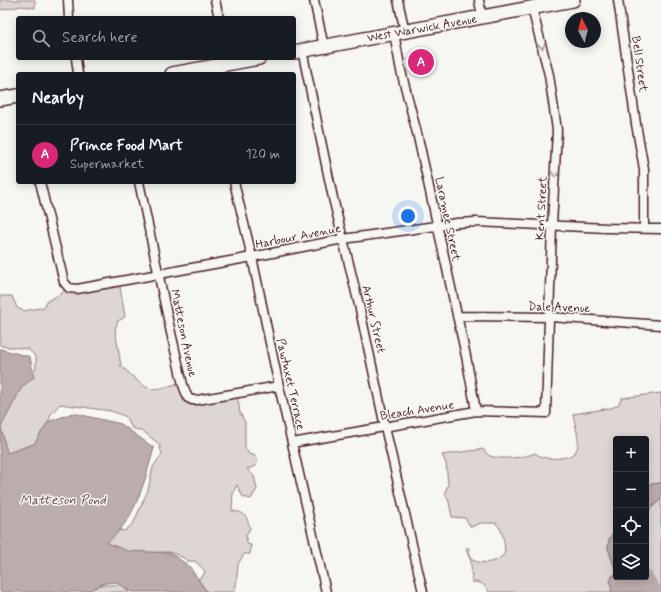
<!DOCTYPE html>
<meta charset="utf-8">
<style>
body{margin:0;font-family:Mynerve,sans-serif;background:#242831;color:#f1f3f6}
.controls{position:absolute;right:12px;bottom:12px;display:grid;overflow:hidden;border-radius:4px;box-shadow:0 2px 10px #0003}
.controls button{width:36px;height:36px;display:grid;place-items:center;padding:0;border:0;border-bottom:1px solid #363941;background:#171b24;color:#f1f3f6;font:20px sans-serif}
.compass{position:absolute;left:565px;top:12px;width:36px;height:36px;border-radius:50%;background:#171b24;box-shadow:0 2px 10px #0003;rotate:353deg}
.you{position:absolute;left:408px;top:216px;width:14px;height:14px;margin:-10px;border:3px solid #fff;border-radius:50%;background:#1a73e8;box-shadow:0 0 0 6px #1a73e833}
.badge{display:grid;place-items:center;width:26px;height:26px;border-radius:50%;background:#db2777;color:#fff;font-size:13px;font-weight:700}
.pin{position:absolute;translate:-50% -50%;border:2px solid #fff;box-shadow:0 1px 4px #0006}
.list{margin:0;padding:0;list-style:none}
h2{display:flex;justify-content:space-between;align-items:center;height:52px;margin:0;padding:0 16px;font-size:17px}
h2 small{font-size:13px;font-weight:400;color:#9ea1a6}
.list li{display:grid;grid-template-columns:26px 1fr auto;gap:12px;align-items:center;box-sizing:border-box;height:60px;padding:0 16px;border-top:1px solid #363941}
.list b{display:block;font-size:15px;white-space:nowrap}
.list p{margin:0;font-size:13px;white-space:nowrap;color:#9ea1a6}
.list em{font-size:13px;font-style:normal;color:#9ea1a6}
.icon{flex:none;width:22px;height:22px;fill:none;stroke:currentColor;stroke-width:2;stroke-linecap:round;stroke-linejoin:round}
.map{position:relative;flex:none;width:661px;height:592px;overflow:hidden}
.search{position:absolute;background:#171b24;box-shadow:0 2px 10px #0003;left:16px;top:16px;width:280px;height:44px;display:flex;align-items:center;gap:10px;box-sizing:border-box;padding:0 14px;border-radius:4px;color:#9ea1a6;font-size:15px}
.panel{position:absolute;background:#171b24;box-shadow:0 2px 10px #0003;left:16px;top:72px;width:280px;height:112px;border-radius:4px}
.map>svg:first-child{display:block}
.green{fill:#ddd6d5;stroke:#947a80}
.water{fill:#bbadae;stroke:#8e747a}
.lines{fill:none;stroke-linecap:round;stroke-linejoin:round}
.river{stroke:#bbadae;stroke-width:15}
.minor-casing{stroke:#4a1f2b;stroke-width:11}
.primary-casing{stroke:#4a1f2b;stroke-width:16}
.minor{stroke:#f6f6f2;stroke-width:8}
.primary{stroke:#f6f6f2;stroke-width:13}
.oneway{stroke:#a99598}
.labels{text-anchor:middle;stroke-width:3;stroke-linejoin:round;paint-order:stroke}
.street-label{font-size:12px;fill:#4a1f2b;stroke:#f6f6f2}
.water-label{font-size:13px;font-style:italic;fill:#6c4a52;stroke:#f6f6f2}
</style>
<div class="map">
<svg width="661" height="592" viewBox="0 0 661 592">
<rect width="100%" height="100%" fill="#f6f6f2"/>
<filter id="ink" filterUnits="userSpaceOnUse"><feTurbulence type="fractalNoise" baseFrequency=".025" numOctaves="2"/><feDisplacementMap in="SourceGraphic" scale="8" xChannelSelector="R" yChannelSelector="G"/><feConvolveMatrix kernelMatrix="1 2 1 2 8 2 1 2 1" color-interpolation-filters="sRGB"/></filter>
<g filter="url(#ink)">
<path class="green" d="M 0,0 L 35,0 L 35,8 L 22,6 L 0,10 Z
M 119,281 L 125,317 L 118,321 L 115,329 L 121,366 C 127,371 142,386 148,388 C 158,391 172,385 182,382 L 191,398 L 237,394 L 240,413 L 245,422 L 245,448 L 249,454 L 258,457 L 256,466 L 247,469 L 254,476 L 257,489 L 251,499 L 243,497 L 237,485 C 231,493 233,501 232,511 C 246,512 246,516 250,528 L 246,536 L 247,544 L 251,545 L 250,554 L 244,554 L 238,564 L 236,586 L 234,592 L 207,592 L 198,579 L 203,576 L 205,571 L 195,561 L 187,561 L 184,558 L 170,552 L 116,553 L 102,540 L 114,529 L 125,531 L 134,522 L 148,490 L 153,467 L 162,454 L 159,444 L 144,432 L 132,428 L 125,416 L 111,411 L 60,404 L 51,414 L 45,434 L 35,444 L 24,447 L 2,465 L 0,416 L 24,382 L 36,368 L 36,357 L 28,349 L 2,346 L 0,345 L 0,296 L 12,296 L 17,308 L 24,311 L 44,307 L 47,301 L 61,294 L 67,287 Z
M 661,393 L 661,483 L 651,484 L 646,487 L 646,439 L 616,439 L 616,529 L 609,539 L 608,548 L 616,571 L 616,574 L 612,576 L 611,582 L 612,592 L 489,592 C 484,584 482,582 472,582 L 471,562 L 466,549 L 468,547 L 472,560 C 483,565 498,563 505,553 C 504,542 504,532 496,523 L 481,523 L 471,527 L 465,518 L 452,517 L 449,502 L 445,493 L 448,484 L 446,463 L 442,455 L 483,449 C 486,452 487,455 490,456 C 501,460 525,458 535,453 C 543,459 551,459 560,458 C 588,456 576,433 573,414 L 611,408 L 618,405 L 622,398 Z
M 661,499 L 661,592 L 652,592 L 644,583 L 642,577 L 646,577 L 646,514 L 653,506 Z
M 96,585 L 122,585 L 129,592 L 87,592 Z"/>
<path class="water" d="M 0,349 L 30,357 L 34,377 L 22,387 L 1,427 L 7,453 L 34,444 L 48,422 L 73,413 L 121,424 L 154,448 C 147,473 138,508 122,527 C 118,533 112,538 107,543 L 128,551 L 170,553 L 189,566 L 207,592 L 131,592 L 117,582 L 105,583 L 86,592 L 0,592 Z
M 661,483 L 661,499 L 653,506 L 646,514 L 646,487 L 651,484 Z
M 616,529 L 616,571 L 608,548 L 609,539 Z
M 616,574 L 616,577 L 642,577 L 644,583 L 652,592 L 612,592 L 610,582 L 612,576 Z"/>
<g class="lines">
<path class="river" d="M 645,577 L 655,592"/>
<g class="minor-casing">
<path id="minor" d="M 68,0 L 69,18
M 215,0 L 219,18
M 314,0 L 324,47
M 398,0 L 405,32
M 479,0 L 482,17
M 618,0 L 636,124 L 644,169 L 644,228
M 394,33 L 401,71 L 418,137 L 466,356 L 476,411
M 302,50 L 333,198 L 359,305 L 385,427 L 423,592
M 76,58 L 78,74
M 40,182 L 64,282 L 69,288 L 77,289 L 252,257 L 343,239 L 457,223 L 476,222 L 607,228 L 661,229
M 139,182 L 169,324 L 183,385 L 188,398 L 192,400 L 197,400 L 279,386
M 234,182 L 252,257 L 279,386 L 326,592
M 457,316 L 550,317 L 661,325
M 292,443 L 476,411 L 546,413 L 552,226 L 557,130 L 549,75 L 532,8"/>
</g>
<g class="primary-casing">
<path id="primary" d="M 294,52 L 573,0
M 172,74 L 259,58
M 0,99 L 18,96"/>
</g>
<use href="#minor" class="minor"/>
<use href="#primary" class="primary"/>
</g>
<defs><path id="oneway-chevron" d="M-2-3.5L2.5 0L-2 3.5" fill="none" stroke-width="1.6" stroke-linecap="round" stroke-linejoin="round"/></defs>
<g class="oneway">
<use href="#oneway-chevron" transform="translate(542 46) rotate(76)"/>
<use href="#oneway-chevron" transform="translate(555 174) rotate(93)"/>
</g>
</g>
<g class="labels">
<g class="street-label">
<text transform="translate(422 28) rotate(-10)" y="4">West Warwick Avenue</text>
<text transform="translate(640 64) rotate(82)" y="4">Bell Street</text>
<text transform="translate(541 208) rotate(-87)" y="4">Kent Street</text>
<text transform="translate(448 219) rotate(78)" y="4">Laramee Street</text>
<text transform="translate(298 236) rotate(-11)" y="4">Harbour Avenue</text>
<text transform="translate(559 307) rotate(2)" y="4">Dale Avenue</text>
<text transform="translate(374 319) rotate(77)" y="4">Arthur Street</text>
<text transform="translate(184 333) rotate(78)" y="4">Matteson Avenue</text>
<text transform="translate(291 384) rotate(77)" y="4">Pawtuxet Terrace</text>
<text transform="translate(417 410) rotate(-9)" y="4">Bleach Avenue</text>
</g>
<g class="water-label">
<text x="63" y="504">Matteson Pond</text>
</g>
</g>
</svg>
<div class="controls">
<button>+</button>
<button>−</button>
<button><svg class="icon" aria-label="locate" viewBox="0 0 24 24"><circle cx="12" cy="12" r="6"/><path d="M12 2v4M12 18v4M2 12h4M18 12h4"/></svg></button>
<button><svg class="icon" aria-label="layers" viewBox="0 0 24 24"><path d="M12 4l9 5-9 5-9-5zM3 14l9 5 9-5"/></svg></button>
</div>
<svg class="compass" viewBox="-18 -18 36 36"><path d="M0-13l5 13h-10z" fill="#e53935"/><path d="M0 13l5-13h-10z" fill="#9ea1a6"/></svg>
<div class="you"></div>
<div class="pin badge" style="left:421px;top:62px">A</div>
<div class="search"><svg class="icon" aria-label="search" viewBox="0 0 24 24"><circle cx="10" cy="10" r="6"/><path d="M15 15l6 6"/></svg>Search here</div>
<section class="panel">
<h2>Nearby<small></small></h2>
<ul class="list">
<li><span class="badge">A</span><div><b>Prince Food Mart</b><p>Supermarket</p></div><em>120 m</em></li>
</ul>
</section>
</div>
